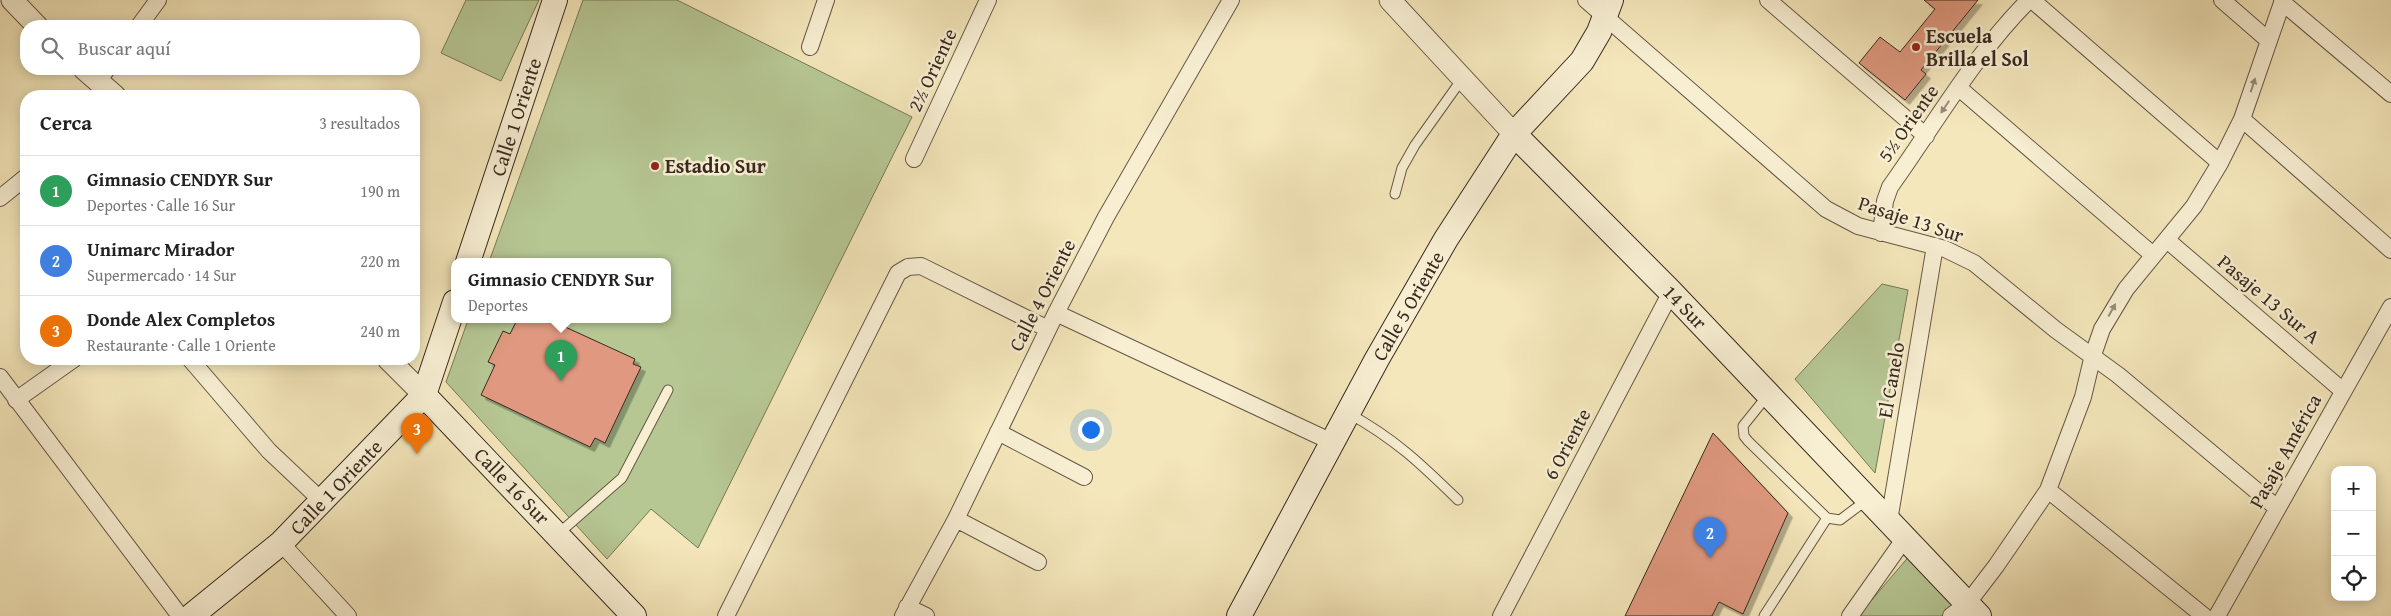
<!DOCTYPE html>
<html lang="es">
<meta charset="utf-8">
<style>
body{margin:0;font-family:"Gentium Book Plus",serif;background:#f6f6f6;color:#222}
.controls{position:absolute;right:15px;bottom:15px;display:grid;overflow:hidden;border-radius:10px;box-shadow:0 2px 12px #0003}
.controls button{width:45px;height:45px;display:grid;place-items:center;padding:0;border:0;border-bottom:1px solid #e0e0e0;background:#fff;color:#222;font:25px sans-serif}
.you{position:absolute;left:1090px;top:429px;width:18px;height:18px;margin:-12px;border:4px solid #fff;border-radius:50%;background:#1a73e8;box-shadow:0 0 0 8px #1a73e833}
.badge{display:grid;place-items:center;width:32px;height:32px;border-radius:50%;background:#8f2418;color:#fff;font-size:16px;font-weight:700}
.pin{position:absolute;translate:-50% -41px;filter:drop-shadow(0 1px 2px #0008)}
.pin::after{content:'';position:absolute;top:26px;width:18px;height:15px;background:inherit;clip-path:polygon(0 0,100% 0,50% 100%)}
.popup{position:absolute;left:451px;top:258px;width:220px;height:65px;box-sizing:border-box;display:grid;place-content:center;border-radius:10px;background:#fff;filter:drop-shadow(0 1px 4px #0005);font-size:16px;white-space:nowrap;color:#767676}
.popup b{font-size:19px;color:#222}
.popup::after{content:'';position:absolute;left:50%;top:100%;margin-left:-10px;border:10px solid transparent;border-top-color:#fff}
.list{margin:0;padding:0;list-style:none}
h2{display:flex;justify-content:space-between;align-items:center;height:65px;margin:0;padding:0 20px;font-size:21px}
h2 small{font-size:16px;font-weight:400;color:#767676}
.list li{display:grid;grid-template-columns:32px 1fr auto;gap:15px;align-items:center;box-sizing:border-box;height:70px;padding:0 20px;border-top:1px solid #e0e0e0}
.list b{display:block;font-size:19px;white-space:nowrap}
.list p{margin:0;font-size:16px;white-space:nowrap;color:#767676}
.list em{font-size:16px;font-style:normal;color:#767676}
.icon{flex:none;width:28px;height:28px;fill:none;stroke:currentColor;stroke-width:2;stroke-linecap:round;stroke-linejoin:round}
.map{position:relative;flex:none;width:2391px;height:616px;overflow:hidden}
.search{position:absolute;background:#fff;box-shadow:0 2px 12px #0003;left:20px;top:20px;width:400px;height:55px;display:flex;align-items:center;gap:12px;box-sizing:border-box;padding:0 18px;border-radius:20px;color:#767676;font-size:19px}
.panel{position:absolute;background:#fff;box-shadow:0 2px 12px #0003;left:20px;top:90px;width:400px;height:275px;border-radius:20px}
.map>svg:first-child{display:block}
.green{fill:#b6c794;stroke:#76785a}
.building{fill:#e09980;stroke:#37291f;filter:url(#shadow)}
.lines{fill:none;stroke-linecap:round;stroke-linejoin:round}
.service-casing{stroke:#665846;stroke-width:11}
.minor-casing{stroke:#665846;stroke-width:18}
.tertiary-casing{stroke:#665846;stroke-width:23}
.secondary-casing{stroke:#37291f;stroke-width:26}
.service{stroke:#f8efd3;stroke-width:9}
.minor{stroke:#f8efd3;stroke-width:16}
.tertiary{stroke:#f8efd3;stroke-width:21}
.secondary{stroke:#f8efd3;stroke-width:24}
.oneway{fill:#988c79}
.poi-dot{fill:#8f2418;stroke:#f8efd3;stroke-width:2}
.labels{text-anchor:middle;stroke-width:5;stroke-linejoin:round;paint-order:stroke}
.poi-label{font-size:20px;font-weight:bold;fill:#37291f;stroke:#f8efd3;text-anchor:start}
.street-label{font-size:20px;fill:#37291f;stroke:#f8efd3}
</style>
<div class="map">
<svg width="2391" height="616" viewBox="0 0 2391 616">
<defs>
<filter id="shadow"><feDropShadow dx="4.5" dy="4.5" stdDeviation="0" flood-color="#0004"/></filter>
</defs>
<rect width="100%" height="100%" fill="#f4e7bb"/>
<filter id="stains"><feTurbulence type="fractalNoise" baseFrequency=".004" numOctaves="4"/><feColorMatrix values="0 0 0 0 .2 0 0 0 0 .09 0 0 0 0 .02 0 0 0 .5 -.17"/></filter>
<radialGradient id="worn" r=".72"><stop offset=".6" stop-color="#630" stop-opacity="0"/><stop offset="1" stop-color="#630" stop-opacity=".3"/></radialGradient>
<path class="green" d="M 466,0 L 539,0 L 501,81 L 441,53 Z
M 583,0 L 677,0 L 912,117 L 698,548 L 651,509 L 607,559 L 446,382 L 468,320 L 667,320 L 667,262 L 489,262 Z
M 1882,284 L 1908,290 L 1875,473 L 1795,379 Z
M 1911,554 L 1957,601 L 1943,616 L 1858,616 Z"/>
<path class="building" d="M 1924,0 L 1978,0 L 1921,70 L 1926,74 L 1905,100 L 1859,63 L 1880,37 L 1900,52 L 1935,9 Z
M 517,320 L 550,320 L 635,359 L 633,364 L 641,367 L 605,443 L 595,438 L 590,447 L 481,395 L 495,365 L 488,362 L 503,331 L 510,334 Z
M 1713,433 L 1788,513 L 1743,614 L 1719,602 L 1712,616 L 1625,616 Z"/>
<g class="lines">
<g class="service-casing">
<path id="service" d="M 1395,194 L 1402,168 L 1415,145 L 1462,79
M 1767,396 L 1743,426 L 1744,436 L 1748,441 L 1827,518 L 1840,520 L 1868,499
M 1348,413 C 1395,439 1420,463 1458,500
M 558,534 L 622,478 L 668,390
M 1764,616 L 1827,518"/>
</g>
<g class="minor-casing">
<path id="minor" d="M 1586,0 L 1826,209 L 1858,226 L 1945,249 L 1974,263 L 2056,330 L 2118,375 L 2277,508
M 1768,0 L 1926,136
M 2032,0 L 2220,163
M 2222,0 L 2268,40
M 2282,2 L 2391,94
M 139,26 L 158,0
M 810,47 L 826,0
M 98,81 L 107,69
M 1959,88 L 2153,255
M 2242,119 L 2391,250
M 914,159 L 988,0
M 0,198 L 26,177
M 1881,233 L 1885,201 L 1890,187 C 1935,124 1974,55 2029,0
M 2167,240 L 2343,391
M 1056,313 L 1332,442
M 190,359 L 269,451 L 322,501
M 0,377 L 180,616
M 16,400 L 74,359
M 998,432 L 1084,477
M 2048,490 L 2204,616
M 956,519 L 1038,562
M 1889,521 L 1935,246
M 281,543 L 348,616
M 907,607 L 926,616
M 726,616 L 898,273 L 908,267 L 921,266 L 1048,329
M 903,616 L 956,519 L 1056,313 L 1106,217 L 1231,0
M 1501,616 L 1671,292
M 1850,616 L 1905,538
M 1951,616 L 1967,604 L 1996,566 L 2048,490 L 2083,397 L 2093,355 L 2102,329 L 2126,289 L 2194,206 L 2220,163 L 2242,119 L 2283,0
M 2217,616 L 2391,307"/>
</g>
<g class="tertiary-casing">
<path id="tertiary" d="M 12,0 L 37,26
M 1390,0 L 1514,134
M 84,69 L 115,96
M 388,359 L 424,395"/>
</g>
<g class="secondary-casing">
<path id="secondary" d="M 1514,134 L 1671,292 L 1979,616
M 468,262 L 555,0
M 424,395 L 634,616
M 191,616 L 281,543 L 424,395 L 455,302
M 1239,616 L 1377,359 L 1446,239 L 1514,134 L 1582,61 L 1599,32 L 1611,0"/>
</g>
<use href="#service" class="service"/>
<use href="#minor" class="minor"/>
<use href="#tertiary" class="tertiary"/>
<use href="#secondary" class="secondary"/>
</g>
<defs><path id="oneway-solid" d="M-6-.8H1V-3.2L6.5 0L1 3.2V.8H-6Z" transform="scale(1.25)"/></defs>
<g class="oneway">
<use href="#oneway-solid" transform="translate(2253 85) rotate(-72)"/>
<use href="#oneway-solid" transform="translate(1945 107) rotate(124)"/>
<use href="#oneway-solid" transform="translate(2112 310) rotate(-61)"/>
</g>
<g class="poi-dot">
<circle cx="1916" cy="47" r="5"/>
<circle cx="655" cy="166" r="5"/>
</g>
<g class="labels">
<g class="poi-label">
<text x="1926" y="43">Escuela<tspan x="1926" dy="23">Brilla el Sol</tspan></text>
<text x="665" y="173">Estadio Sur</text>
</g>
<g class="street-label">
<text transform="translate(932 70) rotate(-65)" y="7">2½ Oriente</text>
<text transform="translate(516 117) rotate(-72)" y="7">Calle 1 Oriente</text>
<text transform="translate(1908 123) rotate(-55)" y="7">5½ Oriente</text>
<text transform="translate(1911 219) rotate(18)" y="7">Pasaje 13 Sur</text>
<text transform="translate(1042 295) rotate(-63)" y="7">Calle 4 Oriente</text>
<text transform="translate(2269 299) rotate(40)" y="7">Pasaje 13 Sur A</text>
<text transform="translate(1408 306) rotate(-60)" y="7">Calle 5 Oriente</text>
<text transform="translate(1685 307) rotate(46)" y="7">14 Sur</text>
<text transform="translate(1891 380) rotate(-80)" y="7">El Canelo</text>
<text transform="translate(1567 444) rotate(-62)" y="7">6 Oriente</text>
<text transform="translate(2285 451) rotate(-61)" y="7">Pasaje América</text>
<text transform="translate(512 486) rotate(46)" y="7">Calle 16 Sur</text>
<text transform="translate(336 487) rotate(-46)" y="7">Calle 1 Oriente</text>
</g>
</g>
<rect width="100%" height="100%" filter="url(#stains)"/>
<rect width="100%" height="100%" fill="url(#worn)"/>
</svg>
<div class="controls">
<button>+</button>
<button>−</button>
<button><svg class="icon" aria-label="locate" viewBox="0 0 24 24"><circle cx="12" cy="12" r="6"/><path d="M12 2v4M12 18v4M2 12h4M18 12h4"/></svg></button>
</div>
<div class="you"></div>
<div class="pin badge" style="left:561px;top:381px;background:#2e9e5b">1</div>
<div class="popup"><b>Gimnasio CENDYR Sur</b>Deportes</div>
<div class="pin badge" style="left:1710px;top:558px;background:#3f7fe0">2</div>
<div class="pin badge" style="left:417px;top:454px;background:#e8710a">3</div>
<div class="search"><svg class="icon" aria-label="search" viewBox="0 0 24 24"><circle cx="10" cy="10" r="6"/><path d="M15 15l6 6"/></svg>Buscar aquí</div>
<section class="panel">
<h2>Cerca<small>3 resultados</small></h2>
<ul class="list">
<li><span class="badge" style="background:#2e9e5b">1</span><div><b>Gimnasio CENDYR Sur</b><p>Deportes · Calle 16 Sur</p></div><em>190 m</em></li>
<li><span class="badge" style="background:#3f7fe0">2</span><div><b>Unimarc Mirador</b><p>Supermercado · 14 Sur</p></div><em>220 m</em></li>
<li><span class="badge" style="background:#e8710a">3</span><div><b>Donde Alex Completos</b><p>Restaurante · Calle 1 Oriente</p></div><em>240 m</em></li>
</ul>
</section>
</div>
